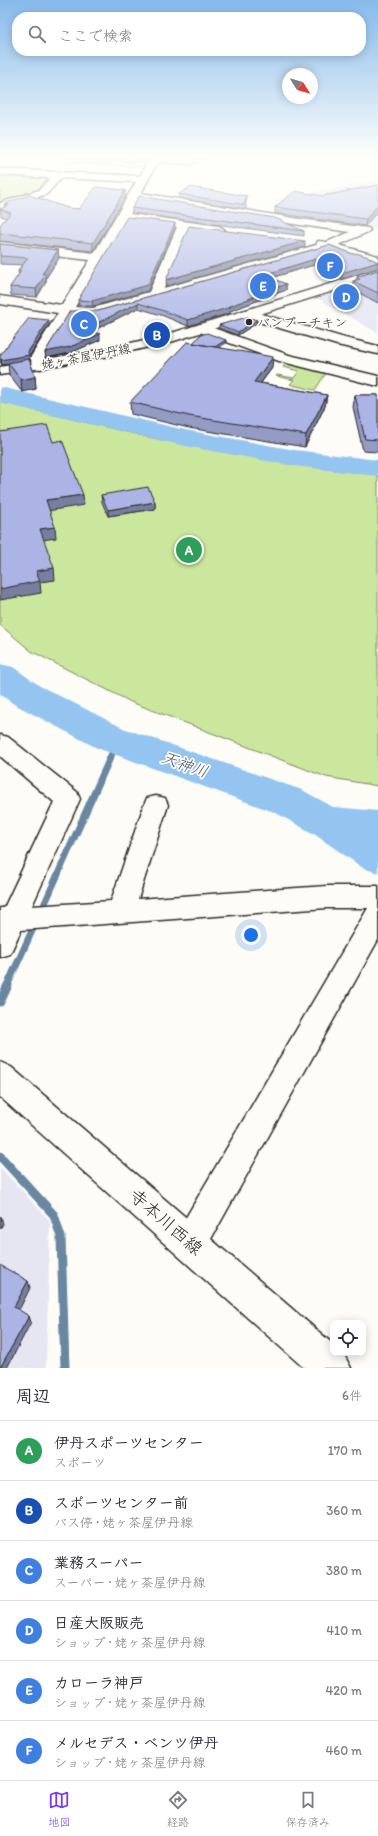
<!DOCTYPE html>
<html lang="ja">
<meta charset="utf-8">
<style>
body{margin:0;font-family:Itim,"Klee One",sans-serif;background:#f7f7f7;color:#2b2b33}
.controls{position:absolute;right:12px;bottom:12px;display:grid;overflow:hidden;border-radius:8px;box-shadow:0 2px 10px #0003}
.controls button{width:36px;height:36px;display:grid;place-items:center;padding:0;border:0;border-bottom:1px solid #e1e1e2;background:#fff;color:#2b2b33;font:20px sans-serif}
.compass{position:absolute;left:282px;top:68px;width:36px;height:36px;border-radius:50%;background:#fff;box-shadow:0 2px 10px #0003;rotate:127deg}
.you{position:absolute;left:251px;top:935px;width:14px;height:14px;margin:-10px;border:3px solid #fff;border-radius:50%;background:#1a73e8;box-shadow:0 0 0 6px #1a73e833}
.badge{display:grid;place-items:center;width:26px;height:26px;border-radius:50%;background:#7c3aed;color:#fff;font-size:13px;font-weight:700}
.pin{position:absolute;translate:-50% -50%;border:2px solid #fff;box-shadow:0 1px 4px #0006}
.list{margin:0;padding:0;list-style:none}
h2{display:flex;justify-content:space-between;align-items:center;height:52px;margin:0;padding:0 16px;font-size:17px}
h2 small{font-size:13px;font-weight:400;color:#7c7c81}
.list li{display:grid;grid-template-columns:26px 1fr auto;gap:12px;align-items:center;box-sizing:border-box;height:60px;padding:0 16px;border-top:1px solid #e1e1e2}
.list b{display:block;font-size:15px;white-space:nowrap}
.list p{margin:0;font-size:13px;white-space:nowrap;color:#7c7c81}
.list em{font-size:13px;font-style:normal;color:#7c7c81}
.icon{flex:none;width:22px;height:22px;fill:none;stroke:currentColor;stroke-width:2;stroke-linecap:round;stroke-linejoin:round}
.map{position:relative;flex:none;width:378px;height:1368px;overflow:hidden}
.search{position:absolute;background:#fff;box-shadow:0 2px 10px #0003;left:12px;right:12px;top:12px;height:44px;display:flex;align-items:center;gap:10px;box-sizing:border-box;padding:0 14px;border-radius:16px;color:#7c7c81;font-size:15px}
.sheet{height:412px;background:#fff}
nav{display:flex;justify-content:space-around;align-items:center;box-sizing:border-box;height:56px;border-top:1px solid #e1e1e2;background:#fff;font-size:11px;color:#7c7c81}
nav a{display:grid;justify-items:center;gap:2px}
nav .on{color:#7c3aed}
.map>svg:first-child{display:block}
.built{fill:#e5e6f2}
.green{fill:#cbe69d;stroke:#7b8864}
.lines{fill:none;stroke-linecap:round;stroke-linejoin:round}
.stream-far1{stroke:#6a87a1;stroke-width:7}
.stream{stroke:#6a87a1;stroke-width:9}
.river{fill:#94c4f0;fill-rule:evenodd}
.minor-casing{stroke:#2b2b2b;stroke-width:3}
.secondary-casing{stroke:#2b2b2b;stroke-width:3}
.minor{fill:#fdfcf7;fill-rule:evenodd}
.secondary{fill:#fdfcf7;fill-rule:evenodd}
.wall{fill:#949bc5;stroke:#2b2b2b}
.shaded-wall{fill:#787ea0;stroke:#2b2b2b}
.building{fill:#acb4e5;stroke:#2b2b2b}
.poi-dot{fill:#2b2b2b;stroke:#fdfcf7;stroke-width:1.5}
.labels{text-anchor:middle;stroke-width:3.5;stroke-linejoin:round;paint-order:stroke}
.far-poi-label{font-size:13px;fill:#2b2b2b;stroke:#fdfcf7;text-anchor:start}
.far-street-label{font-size:13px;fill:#2b2b2b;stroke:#fdfcf7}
.water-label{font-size:16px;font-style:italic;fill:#4a5966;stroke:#fdfcf7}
.near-street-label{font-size:18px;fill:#2b2b2b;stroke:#fdfcf7}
</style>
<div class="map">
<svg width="378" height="1368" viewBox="0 0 378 1368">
<rect width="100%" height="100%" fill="#fdfcf7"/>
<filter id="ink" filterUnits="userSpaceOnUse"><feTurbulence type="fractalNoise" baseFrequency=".025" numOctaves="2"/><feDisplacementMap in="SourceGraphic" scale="8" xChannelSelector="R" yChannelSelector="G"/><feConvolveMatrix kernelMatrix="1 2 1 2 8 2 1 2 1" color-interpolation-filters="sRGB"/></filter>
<g filter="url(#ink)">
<path class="built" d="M 378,180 L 378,230 L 303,220 L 314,208 L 271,200 Z
M 378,280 L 378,333 L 317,298 Z
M 0,1167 L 50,1221 L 46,1368 L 0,1368 Z"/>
<path class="green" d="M 75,156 L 146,160 L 150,161 L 146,167 L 68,163 Z
M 0,173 L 52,176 L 39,192 L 0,205 Z
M 288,361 L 328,370 L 315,390 L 292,385 L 290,384 L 294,380 L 276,376 L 277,375 L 294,378 L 299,371 L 283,367 Z
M 0,402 L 152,438 L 295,465 L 378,475 L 378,786 L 326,777 L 131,702 L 31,651 L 0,625 Z"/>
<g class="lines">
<path class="stream-far1" d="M 41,912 L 118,740
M 7,986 L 36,922"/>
<path class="stream" d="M 0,1002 L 8,985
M 0,1156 L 54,1215 L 61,1237 L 65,1368"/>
<path class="river" d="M 0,387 L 185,430 L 295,450 L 378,460 L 378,476 L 295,466 L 185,446 L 0,403 Z
M 0,664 L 13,667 L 40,686 L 123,728 L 302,790 L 333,807 L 378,811 L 378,873 L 363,868 L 314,834 L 274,812 L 97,748 L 14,704 L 0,694 Z"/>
<g class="minor-casing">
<path id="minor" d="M 104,156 L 190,158 L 193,156 L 205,156 L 192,164 L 158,162 L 141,193 L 300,219 L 368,228 L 370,230 L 368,232 L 339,245 L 378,256 L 378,264 L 327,249 L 98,315 L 70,314 L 44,358 L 47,365 L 45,368 L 40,369 L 35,368 L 30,358 L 58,313 L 0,304 L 0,296 L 62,305 L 90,260 L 0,250 L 0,242 L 94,253 L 136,182 L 61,178 L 47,194 L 0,210 L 0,203 L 39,190 L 50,178 L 0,175 L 0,169 L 140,176 L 148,161 L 109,159 ZM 138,199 L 300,225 L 350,232 L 327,242 L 318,241 L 316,245 L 164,288 L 188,229 L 219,234 L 225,230 L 219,226 L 130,214 ZM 126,220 L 177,227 L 149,292 L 93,308 L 75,307 Z
M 247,310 L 345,338 L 378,346 L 378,354 L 337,345 L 242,317 L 240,314 L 242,311 Z
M 202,324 L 289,355 L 378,376 L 378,386 L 279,361 L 197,331 L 195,328 L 197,325 Z
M 0,735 L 8,737 L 77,792 L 80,799 L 32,906 L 111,901 L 144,805 L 147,798 L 156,796 L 165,798 L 168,805 L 138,899 L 327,886 L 378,886 L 378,940 L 202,1255 L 190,1260 L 178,1255 L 173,1243 L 178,1231 L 368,908 L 327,908 L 21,930 L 10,954 L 0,957 L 0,908 L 4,908 L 54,802 L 0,756 Z"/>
</g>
<g class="secondary-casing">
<path id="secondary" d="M 378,269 L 378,277 L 174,341 L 110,356 L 0,375 L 0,367 L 110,348 L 165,335 Z
M 0,1062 L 11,1067 L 333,1344 L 333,1353 L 343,1353 L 351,1368 L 304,1368 L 0,1097 Z"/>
</g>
<use href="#minor" class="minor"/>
<use href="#secondary" class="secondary"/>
</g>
<path class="wall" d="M 378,185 L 365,226 L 275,213 L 275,207 L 323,196 Z
M 125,190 L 125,198 L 93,251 L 0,241 L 0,225 L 6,218 L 1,216 L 0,209 L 5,207 L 4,204 L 79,209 Z
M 179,194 L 247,196 L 247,199 L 245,205 L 246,205 L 246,209 L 179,198 Z
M 132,208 L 304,231 L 304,236 L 132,213 Z
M 175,228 L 148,291 L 93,306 L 79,306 L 78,300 Z
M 0,244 L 58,250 L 59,258 L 46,278 L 46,282 L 37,297 L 11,295 L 10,287 L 19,275 L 18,271 L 22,265 L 0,264 Z
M 329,245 L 353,254 L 342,279 L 314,265 L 271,278 L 286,284 L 286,290 L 230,311 L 230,313 L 188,326 L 161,315 L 138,308 L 92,331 L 100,340 L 70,353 L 46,358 L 45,352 L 98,311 Z
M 378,270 L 378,303 L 352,289 L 353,281 L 356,280 L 357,277 Z
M 257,320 L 257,323 L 238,335 L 219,328 L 219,325 Z
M 49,324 L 29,357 L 35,377 L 36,389 L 22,392 L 9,375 L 8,364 L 2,365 L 0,362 L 0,355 Z
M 193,343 L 226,343 L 219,347 L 272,368 L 261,383 L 327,395 L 325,406 L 305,447 L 189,428 L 131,414 L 130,402 Z
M 355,395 L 378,395 L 378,452 L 363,451 L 353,407 Z
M 101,495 L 155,502 L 155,509 L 108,516 L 102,502 Z"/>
<path class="shaded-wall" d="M 125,190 L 125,198 L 93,251 L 93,243 Z
M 378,205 L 378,211 L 365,226 L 366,219 Z
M 175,223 L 175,228 L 148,291 L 93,306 L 92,301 Z
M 305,241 L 305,247 L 167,286 L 166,280 Z
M 58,250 L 59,258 L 46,278 L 46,282 L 37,297 L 36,289 L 42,274 Z
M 315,259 L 314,265 L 263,280 L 263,275 Z
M 378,262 L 378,268 L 342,279 L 342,273 Z
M 286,284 L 286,290 L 230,311 L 230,313 L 188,326 L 188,320 L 228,307 Z
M 138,303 L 138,308 L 86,334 L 85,329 Z
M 49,320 L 49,324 L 29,357 L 30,360 L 8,363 L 8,364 L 2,365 L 1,360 L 28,352 Z
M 257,320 L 257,323 L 238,335 L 238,332 Z
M 100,334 L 100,340 L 70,353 L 46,358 L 45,352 Z
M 226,340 L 226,343 L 205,356 L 205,353 Z
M 273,357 L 272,368 L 253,393 L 254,382 Z
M 35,377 L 36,389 L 22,392 L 21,380 Z
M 327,395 L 325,406 L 305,447 L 306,435 Z
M 83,495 L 84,505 L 47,511 L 46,500 Z
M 155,502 L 155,509 L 108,516 L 108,510 Z
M 55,527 L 56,538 L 42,540 L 40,529 Z
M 54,568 L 55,580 L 40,582 L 41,593 L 0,600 L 0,589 L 36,571 Z
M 1,1216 L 3,1224 L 0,1229 L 0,1217 Z
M 28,1281 L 30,1288 L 17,1314 L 14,1307 Z
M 29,1316 L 31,1322 L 7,1368 L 0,1368 Z"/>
<path class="building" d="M 378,185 L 378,205 L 366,219 L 275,207 L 295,191 L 323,196 Z
M 96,187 L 125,190 L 93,243 L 0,233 L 0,225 L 11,213 L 0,209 L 9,205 L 4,204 L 29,195 L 68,208 L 79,209 Z
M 190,187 L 247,196 L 244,204 L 246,205 L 179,194 Z
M 139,196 L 275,218 L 304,231 L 132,208 Z
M 127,217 L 175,223 L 148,285 L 92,301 L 78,300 Z
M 189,226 L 305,241 L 166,280 Z
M 0,244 L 58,250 L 42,274 L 46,274 L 36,289 L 10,287 L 21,271 L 18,271 L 28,258 L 0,256 Z
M 329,245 L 353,254 L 356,253 L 366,256 L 378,262 L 342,273 L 315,259 L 263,275 L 286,284 L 228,307 L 231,307 L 188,320 L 161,310 L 138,303 L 85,329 L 100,334 L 70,347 L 45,352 L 70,311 L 98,311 Z
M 378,270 L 378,293 L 353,281 L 360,279 L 357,277 Z
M 247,317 L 257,320 L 238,332 L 219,325 Z
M 29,318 L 49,320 L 28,352 L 29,355 L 1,360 L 0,358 L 0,355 Z
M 207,333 L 226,340 L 215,347 L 193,343 L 200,335 Z
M 187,342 L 273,357 L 254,382 L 327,395 L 306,435 L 189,416 L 130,402 Z
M 29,359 L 35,377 L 21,380 L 8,363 Z
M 355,395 L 378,395 L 378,440 L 365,439 Z
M 47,425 L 53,442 L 62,440 L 83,495 L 46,500 L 55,527 L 40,529 L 54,568 L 36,571 L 40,581 L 0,589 L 0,432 Z
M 148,487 L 155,502 L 108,510 L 101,495 Z
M 0,1265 L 28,1281 L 14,1307 L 29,1316 L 0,1368 Z"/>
</g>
<linearGradient id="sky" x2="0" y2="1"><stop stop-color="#86baeb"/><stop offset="0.45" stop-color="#fefefb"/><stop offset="1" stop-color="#fefefb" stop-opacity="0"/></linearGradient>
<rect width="378" height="347" fill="url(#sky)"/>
<circle class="poi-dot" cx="249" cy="322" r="4"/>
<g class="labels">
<g class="far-poi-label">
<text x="257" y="327">バンブーチキン</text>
</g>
<g class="far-street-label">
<text transform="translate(86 356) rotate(-11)" y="5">姥ヶ茶屋伊丹線</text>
</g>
<g class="water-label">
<text transform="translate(185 764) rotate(20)" y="6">天神川</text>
</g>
<g class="near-street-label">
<text transform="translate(166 1222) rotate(41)" y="6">寺本川西線</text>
</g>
</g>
</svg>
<div class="controls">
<button><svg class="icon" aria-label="locate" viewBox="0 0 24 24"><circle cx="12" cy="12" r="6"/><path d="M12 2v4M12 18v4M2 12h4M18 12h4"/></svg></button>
</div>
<svg class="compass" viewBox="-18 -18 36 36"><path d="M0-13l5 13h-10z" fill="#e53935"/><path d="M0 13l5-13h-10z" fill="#7c7c81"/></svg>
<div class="you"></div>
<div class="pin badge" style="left:189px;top:550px;background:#2e9e5b">A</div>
<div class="pin badge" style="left:157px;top:335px;background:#1a4fb4">B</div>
<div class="pin badge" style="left:84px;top:324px;background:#3f7fe0">C</div>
<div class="pin badge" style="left:346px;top:297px;background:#3f7fe0">D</div>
<div class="pin badge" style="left:263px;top:286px;background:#3f7fe0">E</div>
<div class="pin badge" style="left:330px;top:266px;background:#3f7fe0">F</div>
<div class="search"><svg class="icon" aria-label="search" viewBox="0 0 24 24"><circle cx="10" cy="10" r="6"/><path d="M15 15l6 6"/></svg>ここで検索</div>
</div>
<section class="sheet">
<h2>周辺<small>6件</small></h2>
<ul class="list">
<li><span class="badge" style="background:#2e9e5b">A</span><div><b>伊丹スポーツセンター</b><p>スポーツ</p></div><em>170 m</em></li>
<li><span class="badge" style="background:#1a4fb4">B</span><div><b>スポーツセンター前</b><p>バス停 · 姥ヶ茶屋伊丹線</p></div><em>360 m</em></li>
<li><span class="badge" style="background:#3f7fe0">C</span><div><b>業務スーパー</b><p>スーパー · 姥ヶ茶屋伊丹線</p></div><em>380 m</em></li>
<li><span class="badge" style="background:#3f7fe0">D</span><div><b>日産大阪販売</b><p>ショップ · 姥ヶ茶屋伊丹線</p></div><em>410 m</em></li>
<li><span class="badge" style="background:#3f7fe0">E</span><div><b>カローラ神戸</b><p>ショップ · 姥ヶ茶屋伊丹線</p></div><em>420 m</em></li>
<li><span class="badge" style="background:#3f7fe0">F</span><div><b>メルセデス・ベンツ伊丹</b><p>ショップ · 姥ヶ茶屋伊丹線</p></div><em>460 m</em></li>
</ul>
</section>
<nav>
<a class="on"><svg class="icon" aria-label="map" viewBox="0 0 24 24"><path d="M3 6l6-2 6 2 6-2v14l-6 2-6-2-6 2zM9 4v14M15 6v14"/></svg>地図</a>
<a><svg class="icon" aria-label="directions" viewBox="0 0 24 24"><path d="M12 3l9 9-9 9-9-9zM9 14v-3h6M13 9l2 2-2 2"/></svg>経路</a>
<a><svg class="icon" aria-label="saved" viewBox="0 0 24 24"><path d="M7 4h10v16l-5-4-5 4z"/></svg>保存済み</a>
</nav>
